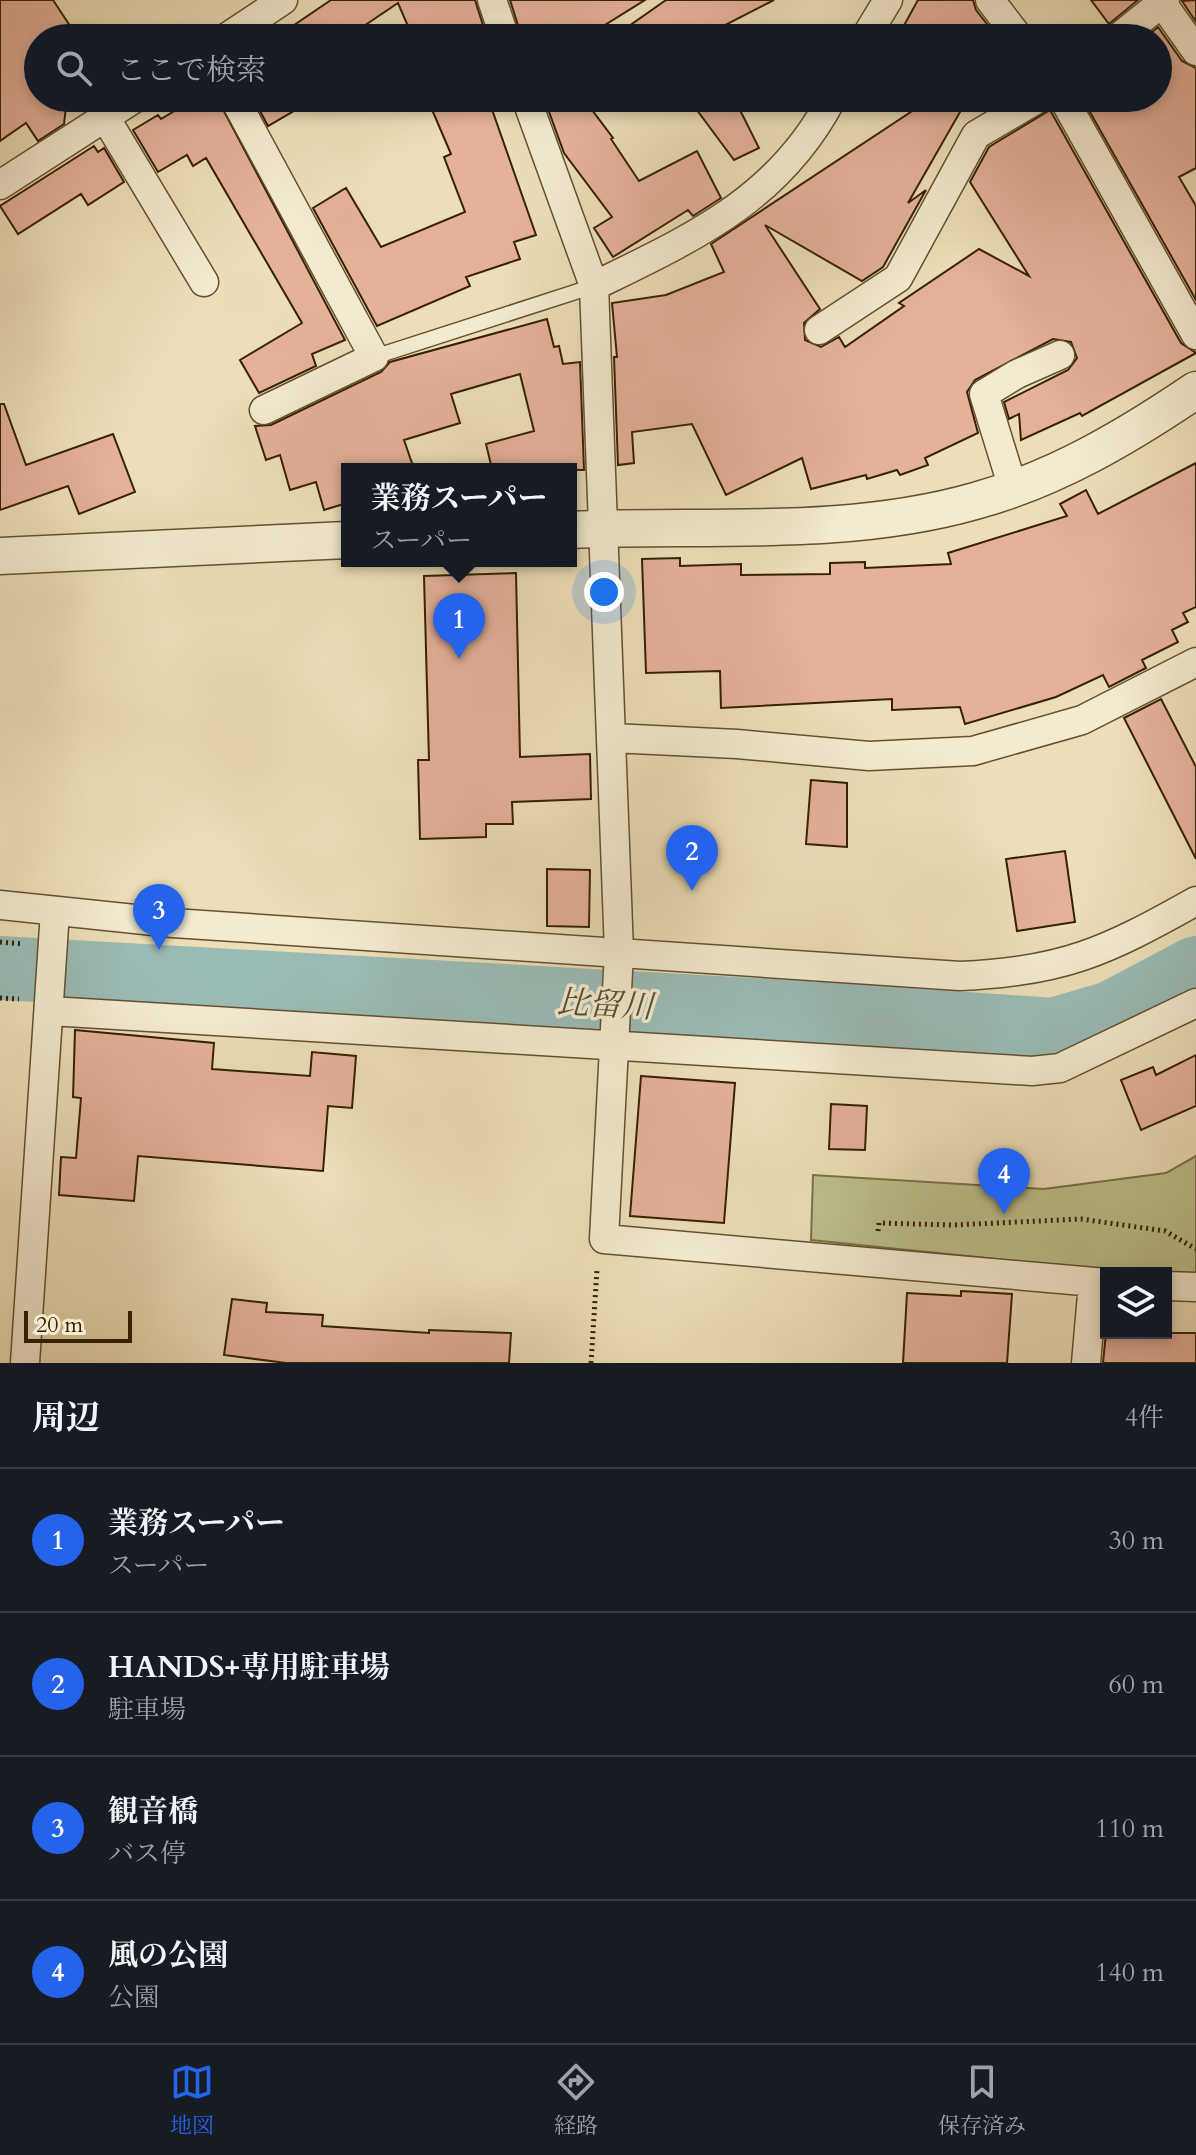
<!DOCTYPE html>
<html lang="ja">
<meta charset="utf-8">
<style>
body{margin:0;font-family:Cardo,"Noto Serif JP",serif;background:#20242c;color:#f1f3f6}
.controls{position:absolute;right:24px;bottom:24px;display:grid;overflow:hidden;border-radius:0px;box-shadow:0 4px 12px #0003}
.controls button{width:72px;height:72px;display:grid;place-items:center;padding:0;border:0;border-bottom:2px solid #363941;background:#171b24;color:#f1f3f6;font:40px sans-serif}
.scale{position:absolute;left:24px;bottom:20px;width:108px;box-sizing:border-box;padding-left:8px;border:4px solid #372100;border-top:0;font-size:22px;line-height:28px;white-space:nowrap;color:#372100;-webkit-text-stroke:6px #f3ead0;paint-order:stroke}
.you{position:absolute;left:604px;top:592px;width:28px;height:28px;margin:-20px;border:6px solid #fff;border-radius:50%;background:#1a73e8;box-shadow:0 0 0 12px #1a73e833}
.badge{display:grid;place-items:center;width:52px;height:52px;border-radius:50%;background:#2563eb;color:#fff;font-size:26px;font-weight:700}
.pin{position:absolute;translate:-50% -66px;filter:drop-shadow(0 2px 4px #0008)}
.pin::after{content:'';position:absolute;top:42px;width:28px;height:24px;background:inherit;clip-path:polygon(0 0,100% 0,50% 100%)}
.popup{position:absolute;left:341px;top:463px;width:236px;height:104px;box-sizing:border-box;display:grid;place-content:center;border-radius:0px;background:#171b24;filter:drop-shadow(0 2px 6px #0005);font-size:26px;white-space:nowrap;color:#9ea1a6}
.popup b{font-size:30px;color:#f1f3f6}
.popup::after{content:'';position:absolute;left:50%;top:100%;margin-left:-16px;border:16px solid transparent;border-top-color:#171b24}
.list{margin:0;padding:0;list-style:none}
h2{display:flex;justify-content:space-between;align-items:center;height:104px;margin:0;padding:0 32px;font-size:34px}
h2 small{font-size:26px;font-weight:400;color:#9ea1a6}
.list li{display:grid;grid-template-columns:52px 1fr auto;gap:24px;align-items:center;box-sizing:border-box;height:144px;padding:0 32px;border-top:2px solid #363941}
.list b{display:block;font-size:30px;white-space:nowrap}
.list p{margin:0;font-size:26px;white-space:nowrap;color:#9ea1a6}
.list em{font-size:26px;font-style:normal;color:#9ea1a6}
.icon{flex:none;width:44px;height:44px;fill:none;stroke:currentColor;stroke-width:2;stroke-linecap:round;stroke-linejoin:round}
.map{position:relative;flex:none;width:1196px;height:1363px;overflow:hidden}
.search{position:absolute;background:#171b24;box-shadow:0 4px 12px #0003;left:24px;right:24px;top:24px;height:88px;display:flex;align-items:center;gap:20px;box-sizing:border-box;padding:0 28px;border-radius:44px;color:#9ea1a6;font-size:30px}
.sheet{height:680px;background:#171b24}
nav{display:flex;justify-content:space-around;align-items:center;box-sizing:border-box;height:112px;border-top:2px solid #363941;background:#171b24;font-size:22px;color:#9ea1a6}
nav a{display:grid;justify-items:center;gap:4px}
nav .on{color:#2563eb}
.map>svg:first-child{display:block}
.green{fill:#bcc08c;stroke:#7a7046;stroke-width:2}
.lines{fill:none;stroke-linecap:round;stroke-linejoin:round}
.river{stroke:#9abbb5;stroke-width:64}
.building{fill:#e4b199;stroke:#372100;stroke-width:2}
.service-casing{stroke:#64502e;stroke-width:17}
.minor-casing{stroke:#64502e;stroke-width:31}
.tertiary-casing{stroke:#64502e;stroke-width:39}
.path{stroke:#372100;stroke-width:5;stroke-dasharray:2 4;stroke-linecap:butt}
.service{stroke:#f3ead0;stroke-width:14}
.minor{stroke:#f3ead0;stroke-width:28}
.tertiary{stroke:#f3ead0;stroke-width:36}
.labels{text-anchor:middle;stroke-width:7;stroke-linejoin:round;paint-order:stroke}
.water-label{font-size:32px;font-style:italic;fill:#554f36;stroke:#f3ead0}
</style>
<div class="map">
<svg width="1196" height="1363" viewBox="0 0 1196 1363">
<rect width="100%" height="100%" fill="#ecdeb7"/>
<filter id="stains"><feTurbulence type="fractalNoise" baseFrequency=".0025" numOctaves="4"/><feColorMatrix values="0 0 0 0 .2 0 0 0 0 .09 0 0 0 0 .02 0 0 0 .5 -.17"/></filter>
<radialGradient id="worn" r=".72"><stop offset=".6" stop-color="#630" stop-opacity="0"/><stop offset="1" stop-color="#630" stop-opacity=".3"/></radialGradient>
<path class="green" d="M 1196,1156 L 1196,1274 L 1064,1266 L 811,1240 L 813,1175 L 1044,1189 L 1166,1173 Z"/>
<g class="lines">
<path class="river" d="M 0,968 L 809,1013 L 1053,1030 L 1111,1013 L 1196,968"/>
</g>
<path class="building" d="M 0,0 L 53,0 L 78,38 L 38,38 L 38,98 L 67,98 L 64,124 L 38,141 L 26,123 L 0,141 Z
M 331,0 L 475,0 L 487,38 L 413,38 L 398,3 L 346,38 L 275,38 Z
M 510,0 L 645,0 L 584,38 L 522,38 Z
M 666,0 L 774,0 L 700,38 L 612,38 Z
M 918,0 L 973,0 L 976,10 L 998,38 L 897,38 Z
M 1091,0 L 1138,0 L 1109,24 Z
M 1196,0 L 1196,22 L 1182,1 Z
M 1158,27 L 1182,61 L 1196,68 L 1196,168 L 1179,177 L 1196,206 L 1196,300 L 1082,98 L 1158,98 L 1158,38 L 1145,38 Z
M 196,98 L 217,98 L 345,340 L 312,354 L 316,366 L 259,393 L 240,360 L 302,323 L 206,158 L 193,166 L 187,155 L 158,172 L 133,130 L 158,115 L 161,119 Z
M 253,98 L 316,98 L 268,126 Z
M 427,98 L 488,98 L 536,235 L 514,242 L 520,259 L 466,277 L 470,286 L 377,326 L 313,208 L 346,188 L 381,247 L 465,212 L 444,157 L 451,154 Z
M 544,98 L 583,98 L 613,138 L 611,139 L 639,181 L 697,151 L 721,198 L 693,216 L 688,210 L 613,257 L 594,228 L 612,217 L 564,153 Z
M 688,98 L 734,98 L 759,148 L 734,160 Z
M 932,98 L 968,98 L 908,203 L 926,190 L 883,267 L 862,281 L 765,225 L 820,309 L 804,323 L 805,340 L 821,347 L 839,337 L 845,347 L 904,306 L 899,303 L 979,249 L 1029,276 L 970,182 L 989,147 L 1050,110 L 1181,343 L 1196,353 L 1082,416 L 1080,413 L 1021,440 L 1019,414 L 1009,419 L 1004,402 L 1068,370 L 1077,358 L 1071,342 L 1053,339 L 975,380 L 967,392 L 978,433 L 925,458 L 928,465 L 900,475 L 897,470 L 867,479 L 866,475 L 811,489 L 802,458 L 726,495 L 692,424 L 632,432 L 634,463 L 618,465 L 614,357 L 617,357 L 612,303 L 666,295 L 724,272 L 711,244 Z
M 94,146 L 98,152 L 104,148 L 124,182 L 88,205 L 81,194 L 18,234 L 0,206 Z
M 547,319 L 554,347 L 559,346 L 563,364 L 580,362 L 584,470 L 492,469 L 486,444 L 534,431 L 520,374 L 451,394 L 460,423 L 404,440 L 414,469 L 347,469 L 347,503 L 324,510 L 316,482 L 290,490 L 280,455 L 266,460 L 255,426 L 271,425 L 381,372 L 390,362 Z
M 0,404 L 4,404 L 26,465 L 113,434 L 135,492 L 79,514 L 68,486 L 0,510 Z
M 1196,463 L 1196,607 L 1183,613 L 1188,622 L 1172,630 L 1178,642 L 1142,660 L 1146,668 L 1109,687 L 1103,675 L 1056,697 L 965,724 L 960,707 L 892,710 L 892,699 L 721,708 L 720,671 L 646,673 L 642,559 L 680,558 L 680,566 L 741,564 L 741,575 L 830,574 L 830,563 L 865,562 L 865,568 L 951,564 L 948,553 L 1067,516 L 1060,504 L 1086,490 L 1098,514 Z
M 516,573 L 520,757 L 590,754 L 591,799 L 512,802 L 513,824 L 486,824 L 486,837 L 420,839 L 418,760 L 429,760 L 424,576 Z
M 1161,699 L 1196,767 L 1196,859 L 1124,718 Z
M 811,780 L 847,783 L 847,847 L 806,844 Z
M 1065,851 L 1075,922 L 1017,931 L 1006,859 Z
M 547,869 L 590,870 L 589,927 L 547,926 Z
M 75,1030 L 214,1043 L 212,1069 L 310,1076 L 312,1052 L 356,1056 L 352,1108 L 328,1106 L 323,1171 L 138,1156 L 134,1201 L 59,1195 L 61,1157 L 76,1158 L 81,1098 L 73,1097 Z
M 1196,1055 L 1196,1106 L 1141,1130 L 1121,1080 L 1153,1067 L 1156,1075 Z
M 641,1076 L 735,1083 L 724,1223 L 630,1216 Z
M 831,1104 L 867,1106 L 865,1150 L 829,1149 Z
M 961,1291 L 1012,1294 L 1007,1363 L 903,1363 L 907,1293 L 961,1296 Z
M 232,1299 L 267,1303 L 266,1312 L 323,1315 L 322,1326 L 429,1333 L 429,1330 L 511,1333 L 509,1363 L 286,1363 L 224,1355 Z
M 1106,1333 L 1196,1333 L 1196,1363 L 1103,1363 Z"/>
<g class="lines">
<g class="service-casing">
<path id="service" d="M 374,357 L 594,286"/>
</g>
<g class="minor-casing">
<path id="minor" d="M 492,0 L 505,38
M 990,0 L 1019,38
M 1162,3 L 1196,51
M 226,38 L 283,0
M 865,38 L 888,0
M 1118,38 L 1165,0
M 234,98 L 374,357 L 264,410
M 526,98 L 594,286 L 619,952 L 604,1239 L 1106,1283
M 1063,98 L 1196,335
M 105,117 L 204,282
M 0,185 L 135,98
M 594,286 C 692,238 779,200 832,98
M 819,330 L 898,278 L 976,135 L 1039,98
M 1013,488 L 984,394 L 1017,374 L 1060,355
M 612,738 L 737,744 L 869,756 L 973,751 L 1082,720 L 1196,662
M 0,905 L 173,923 L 960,976 C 1063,972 1107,951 1196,901
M 50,1011 L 1032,1071 L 1060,1068 L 1196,1003
M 1166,1286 L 1196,1287
M 25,1363 L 55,911
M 1086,1363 L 1093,1283"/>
</g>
<g class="tertiary-casing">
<path id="tertiary" d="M 571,530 C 704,524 845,538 975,501 C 1056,479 1128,436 1196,390
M 0,556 L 347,540"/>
</g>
<path class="path" d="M 0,942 L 23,944
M 0,998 L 19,999
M 878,1231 L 879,1223 L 953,1225 L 1081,1219 L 1165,1231 L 1196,1249
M 591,1363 L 597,1270"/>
<use href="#service" class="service"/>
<use href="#minor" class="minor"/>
<use href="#tertiary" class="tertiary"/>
</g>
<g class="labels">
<g class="water-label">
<text transform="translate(605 1004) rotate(3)" y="11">比留川</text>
</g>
</g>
<rect width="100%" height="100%" filter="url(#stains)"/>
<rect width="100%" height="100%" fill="url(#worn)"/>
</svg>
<div class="controls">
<button><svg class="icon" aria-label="layers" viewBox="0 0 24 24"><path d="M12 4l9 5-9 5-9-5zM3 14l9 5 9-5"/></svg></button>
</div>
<div class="scale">20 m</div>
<div class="you"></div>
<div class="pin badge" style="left:459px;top:659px">1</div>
<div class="popup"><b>業務スーパー</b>スーパー</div>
<div class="pin badge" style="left:692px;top:891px">2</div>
<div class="pin badge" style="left:159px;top:950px">3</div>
<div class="pin badge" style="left:1004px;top:1214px">4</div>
<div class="search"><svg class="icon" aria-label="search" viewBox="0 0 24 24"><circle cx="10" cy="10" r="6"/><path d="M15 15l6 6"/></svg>ここで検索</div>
</div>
<section class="sheet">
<h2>周辺<small>4件</small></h2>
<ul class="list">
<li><span class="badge">1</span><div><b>業務スーパー</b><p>スーパー</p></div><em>30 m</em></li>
<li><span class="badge">2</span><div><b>HANDS+専用駐車場</b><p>駐車場</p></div><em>60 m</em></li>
<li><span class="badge">3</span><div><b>観音橋</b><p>バス停</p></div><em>110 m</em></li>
<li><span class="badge">4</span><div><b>風の公園</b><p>公園</p></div><em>140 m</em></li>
</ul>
</section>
<nav>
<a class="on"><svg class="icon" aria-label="map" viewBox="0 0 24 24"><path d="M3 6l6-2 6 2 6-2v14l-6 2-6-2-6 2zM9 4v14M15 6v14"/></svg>地図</a>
<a><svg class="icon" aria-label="directions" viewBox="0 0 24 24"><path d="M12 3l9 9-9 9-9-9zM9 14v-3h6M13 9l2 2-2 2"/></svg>経路</a>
<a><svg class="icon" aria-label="saved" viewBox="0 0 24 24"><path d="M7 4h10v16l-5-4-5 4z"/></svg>保存済み</a>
</nav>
